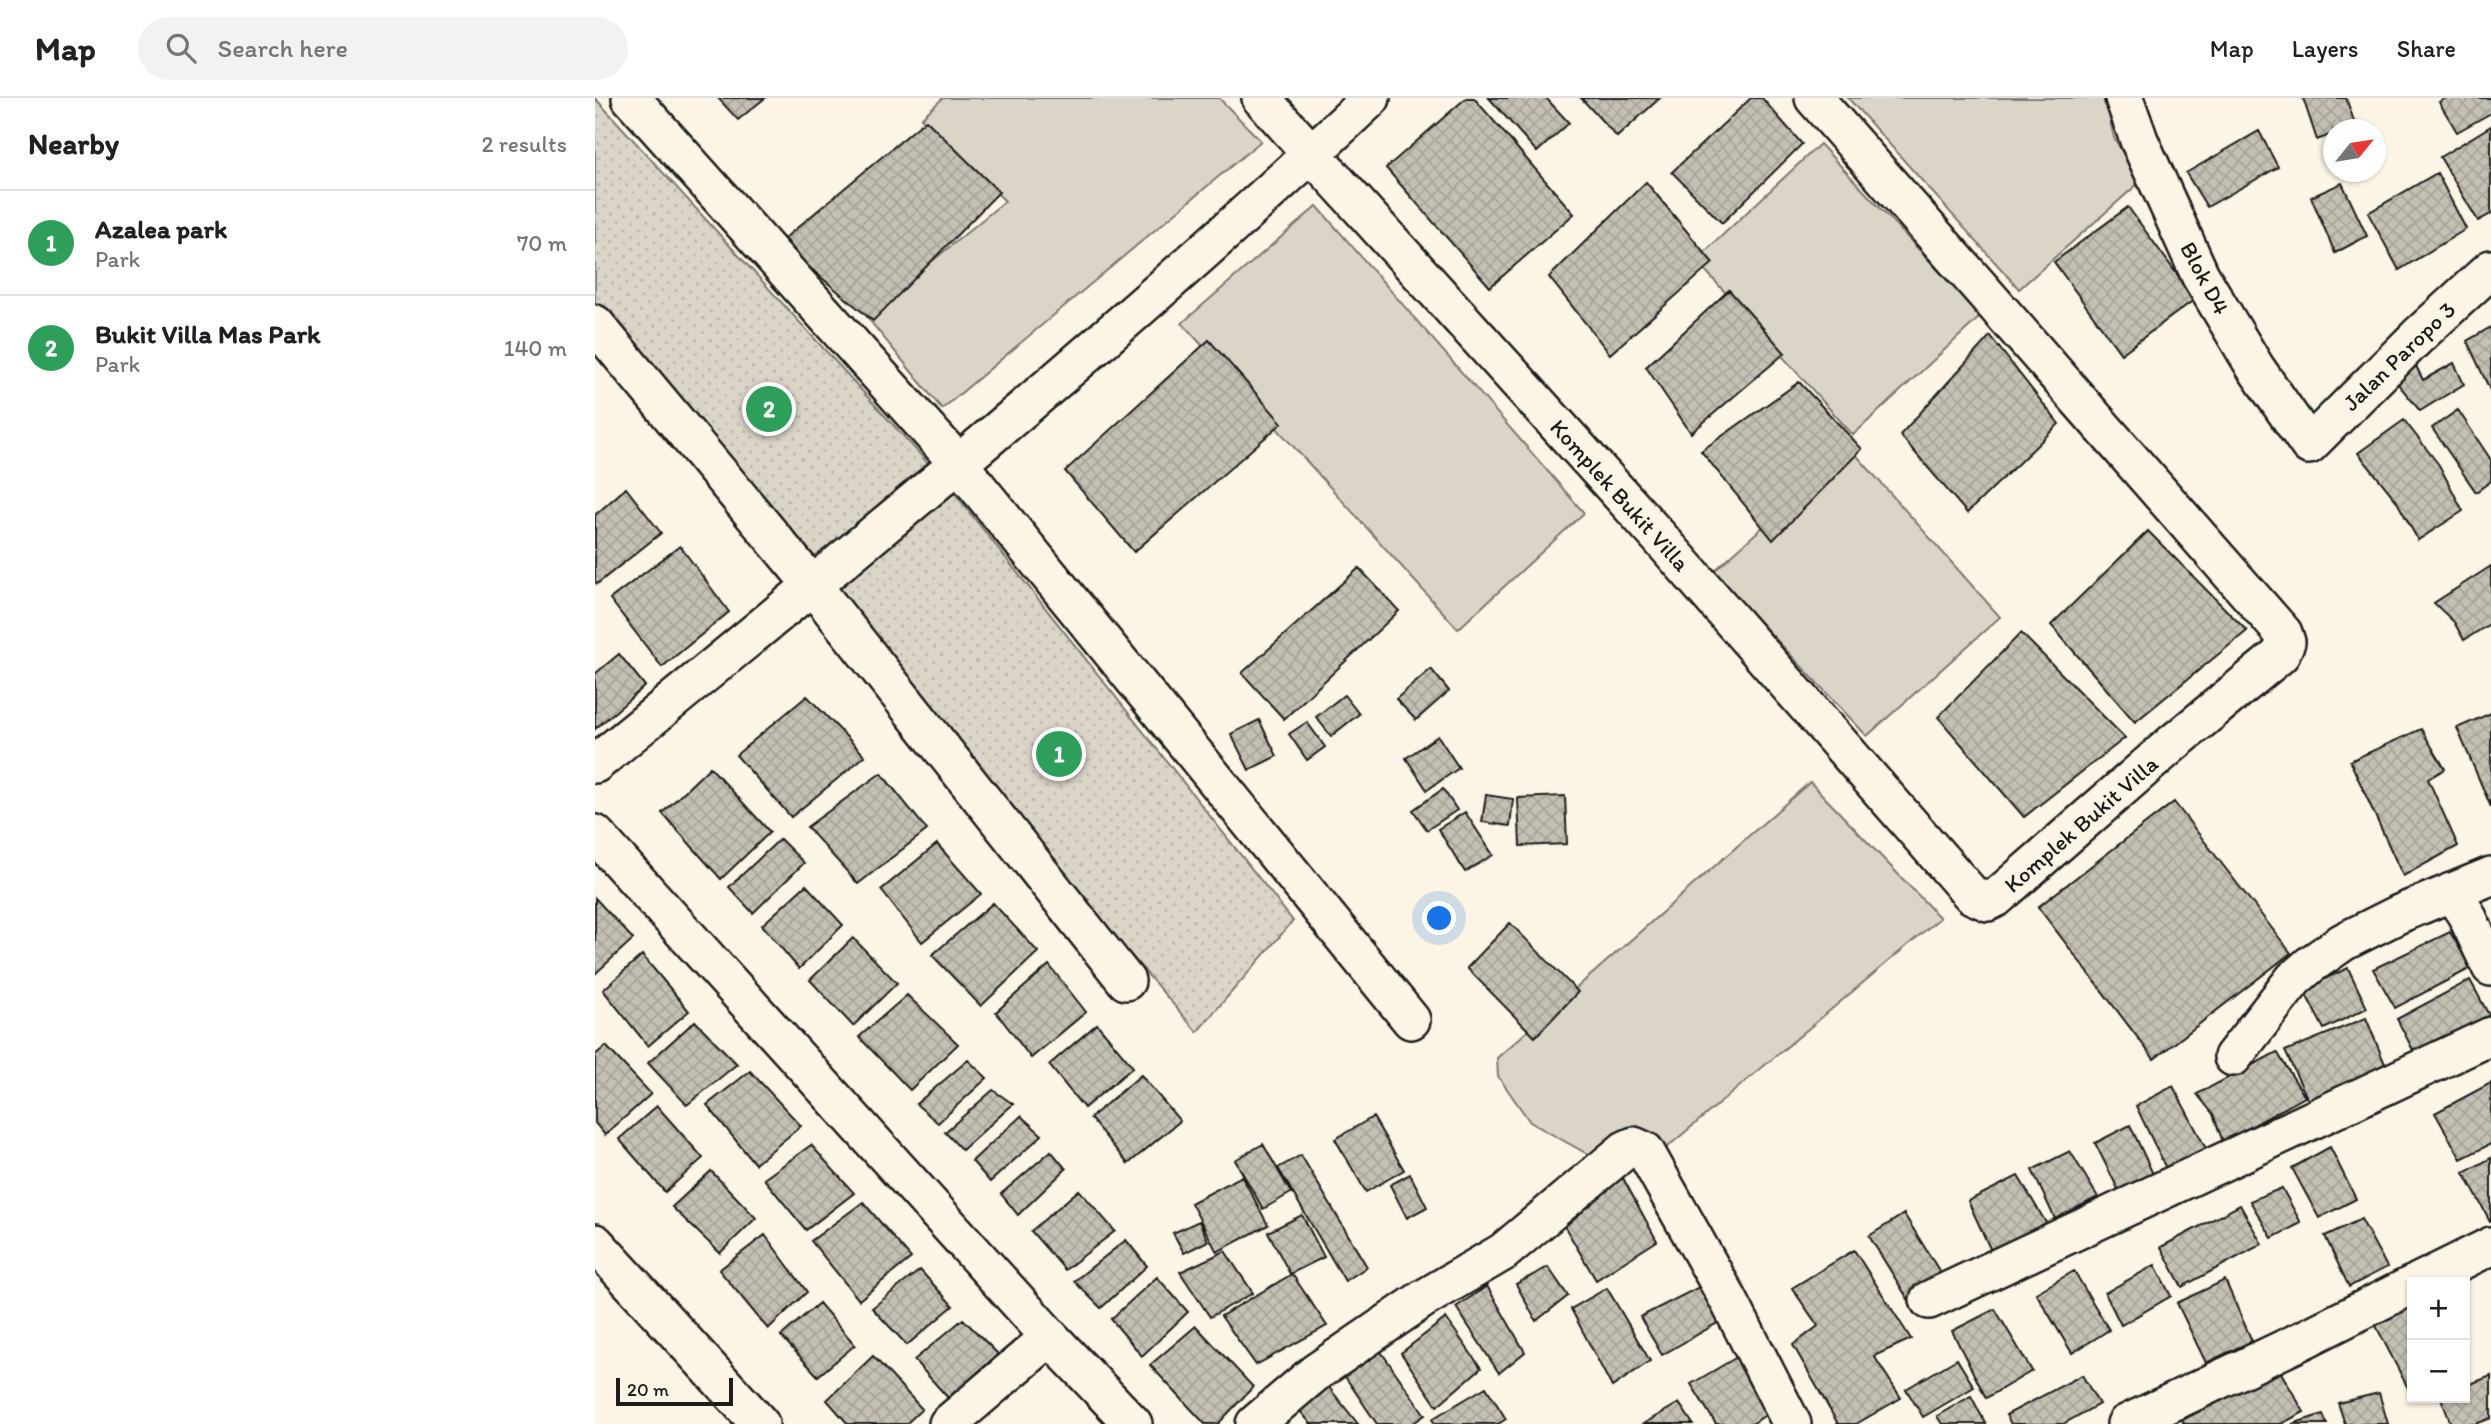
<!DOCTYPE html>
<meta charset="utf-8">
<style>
body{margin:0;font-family:Itim,sans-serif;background:#f2f2f2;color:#202124}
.controls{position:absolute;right:21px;bottom:21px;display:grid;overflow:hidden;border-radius:0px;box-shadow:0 2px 5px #0004}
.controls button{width:63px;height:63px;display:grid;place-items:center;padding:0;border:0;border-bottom:2px solid #e0e0e0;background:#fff;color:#202124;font:35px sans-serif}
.compass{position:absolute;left:1728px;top:21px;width:63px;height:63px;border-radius:50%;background:#fff;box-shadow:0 2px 5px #0004;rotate:60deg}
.scale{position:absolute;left:21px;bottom:18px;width:117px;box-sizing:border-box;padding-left:7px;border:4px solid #1c1c1c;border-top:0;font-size:19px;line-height:24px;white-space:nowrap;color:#1c1c1c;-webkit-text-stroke:5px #fcf5e5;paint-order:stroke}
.you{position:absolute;left:845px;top:821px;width:24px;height:24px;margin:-18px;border:5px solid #fff;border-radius:50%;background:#1a73e8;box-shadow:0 0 0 10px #1a73e833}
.badge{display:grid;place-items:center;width:46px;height:46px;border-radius:50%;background:#d1495b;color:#fff;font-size:23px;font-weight:700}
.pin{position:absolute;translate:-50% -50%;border:4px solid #fff;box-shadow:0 2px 7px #0006}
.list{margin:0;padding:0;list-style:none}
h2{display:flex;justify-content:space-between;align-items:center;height:91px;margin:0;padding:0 28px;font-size:30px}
h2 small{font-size:23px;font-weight:400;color:#757577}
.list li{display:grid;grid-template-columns:46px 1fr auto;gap:21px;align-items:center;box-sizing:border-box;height:105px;padding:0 28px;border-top:2px solid #e0e0e0}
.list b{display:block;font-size:26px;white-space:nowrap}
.list p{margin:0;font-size:23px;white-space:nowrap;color:#757577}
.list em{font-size:23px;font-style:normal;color:#757577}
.icon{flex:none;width:38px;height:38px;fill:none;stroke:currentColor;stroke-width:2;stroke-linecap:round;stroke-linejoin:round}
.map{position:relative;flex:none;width:1896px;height:1326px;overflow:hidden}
header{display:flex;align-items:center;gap:42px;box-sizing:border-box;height:98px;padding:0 35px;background:#fff;border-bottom:2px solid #e0e0e0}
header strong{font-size:33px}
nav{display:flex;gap:38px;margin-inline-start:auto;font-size:24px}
.search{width:490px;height:63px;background:#f2f2f2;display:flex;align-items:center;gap:18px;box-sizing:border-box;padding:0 24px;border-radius:38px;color:#757577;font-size:26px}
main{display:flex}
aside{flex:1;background:#fff}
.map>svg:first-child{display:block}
.grass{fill:#dbd5c8;stroke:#7c7872;stroke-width:2}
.park{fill:url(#park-dots);stroke:#7c7872;stroke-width:2}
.building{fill:url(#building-cross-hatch);stroke:#1c1c1c;stroke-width:2}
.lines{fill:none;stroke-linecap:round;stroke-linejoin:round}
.street-casing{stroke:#1c1c1c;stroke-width:42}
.street{stroke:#fcf5e5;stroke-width:37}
.labels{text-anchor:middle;stroke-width:6;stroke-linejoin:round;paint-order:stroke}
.street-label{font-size:23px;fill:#1c1c1c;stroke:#fcf5e5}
</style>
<header>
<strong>Map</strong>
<div class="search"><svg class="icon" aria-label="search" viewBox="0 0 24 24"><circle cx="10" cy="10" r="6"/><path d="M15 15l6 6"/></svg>Search here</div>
<nav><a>Map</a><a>Layers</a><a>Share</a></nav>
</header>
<main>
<aside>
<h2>Nearby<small>2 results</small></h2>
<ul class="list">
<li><span class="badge" style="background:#2e9e5b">1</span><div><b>Azalea park</b><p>Park</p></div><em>70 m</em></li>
<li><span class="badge" style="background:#2e9e5b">2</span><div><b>Bukit Villa Mas Park</b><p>Park</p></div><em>140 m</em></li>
</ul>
</aside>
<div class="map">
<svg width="1896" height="1326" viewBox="0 0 1896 1326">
<defs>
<pattern id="park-dots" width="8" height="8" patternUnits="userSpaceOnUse" patternTransform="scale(1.75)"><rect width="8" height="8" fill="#dbd5c8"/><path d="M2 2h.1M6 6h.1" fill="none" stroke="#bbb6ab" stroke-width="1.8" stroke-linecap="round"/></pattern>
<pattern id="building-cross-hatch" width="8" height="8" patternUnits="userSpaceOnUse" patternTransform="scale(1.75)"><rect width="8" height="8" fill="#c4c0b3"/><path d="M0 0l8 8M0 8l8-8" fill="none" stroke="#a8a499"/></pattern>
</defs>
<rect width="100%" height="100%" fill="#fcf5e5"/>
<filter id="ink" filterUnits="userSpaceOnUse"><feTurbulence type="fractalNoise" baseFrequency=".0143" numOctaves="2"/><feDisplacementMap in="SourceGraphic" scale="14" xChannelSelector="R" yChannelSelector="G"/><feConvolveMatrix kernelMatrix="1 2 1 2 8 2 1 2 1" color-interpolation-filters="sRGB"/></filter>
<g filter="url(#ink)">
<path class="grass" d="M 348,0 L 624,0 L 666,43 L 347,311 L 271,218 L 410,103 L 326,20 Z
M 1253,0 L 1510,0 L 1519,40 L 1545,84 L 1424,191 Z
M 1225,46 L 1386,218 L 1258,337 L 1101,162 Z
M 722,108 L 989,415 L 863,531 L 587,225 Z
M 1255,350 L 1405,519 L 1272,638 L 1118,474 Z
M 1215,684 L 1345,820 L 1051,1067 L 1029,1031 L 998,1059 L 935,1024 L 903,978 L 902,960 Z"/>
<path class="park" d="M 0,0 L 353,387 L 698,823 L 602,934 L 0,234 Z"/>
<path class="building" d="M 123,0 L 170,0 L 143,22 Z
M 871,0 L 879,0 L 979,116 L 895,189 L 791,70 Z
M 894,0 L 951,0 L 974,25 L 942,54 Z
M 986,0 L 1065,0 L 1022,39 Z
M 1156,0 L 1167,0 L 1207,46 L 1127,125 L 1077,74 Z
M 1708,0 L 1751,0 L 1761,29 L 1738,32 L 1738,36 L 1722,42 Z
M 1851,0 L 1896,0 L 1896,15 L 1862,34 L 1844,4 Z
M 331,22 L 404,94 L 278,223 L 208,164 L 190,140 Z
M 1896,28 L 1896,116 L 1883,123 L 1845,59 Z
M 1664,33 L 1683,69 L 1612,109 L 1591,75 Z
M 1842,75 L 1871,131 L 1804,172 L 1773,115 Z
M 1051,84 L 1118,165 L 1015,256 L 954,179 Z
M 1747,85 L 1772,138 L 1740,155 L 1716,99 Z
M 1533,109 L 1600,201 L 1526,256 L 1459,164 Z
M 1134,192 L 1190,255 L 1096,335 L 1051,269 Z
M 1896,229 L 1896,294 L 1872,243 Z
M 1395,238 L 1464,326 L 1372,415 L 1305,337 Z
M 614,242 L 687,325 L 539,454 L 470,373 Z
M 1859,265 L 1869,286 L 1825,313 L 1799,281 L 1820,266 L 1828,282 Z
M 1204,284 L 1267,351 L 1178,442 L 1106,353 Z
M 1863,312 L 1896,362 L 1896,383 L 1881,394 L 1837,330 Z
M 1809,322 L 1844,367 L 1868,413 L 1823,442 L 1801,402 L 1763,355 Z
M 31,390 L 66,435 L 2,486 L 0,483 L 0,417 Z
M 1553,433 L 1652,533 L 1540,624 L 1456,527 Z
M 85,448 L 134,514 L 67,569 L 15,501 Z
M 1896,468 L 1896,525 L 1869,542 L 1859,524 L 1839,505 Z
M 764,470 L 804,513 L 689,621 L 647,575 Z
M 1426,535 L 1530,640 L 1429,719 L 1343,619 Z
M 24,556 L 50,588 L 0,631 L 0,576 Z
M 836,571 L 854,593 L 821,622 L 801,601 Z
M 749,597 L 764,616 L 736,638 L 721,619 Z
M 212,598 L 270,658 L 196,719 L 141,657 Z
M 1896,615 L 1896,709 L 1862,630 Z
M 664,622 L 682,658 L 654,672 L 636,636 Z
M 712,624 L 730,649 L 712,662 L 694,636 Z
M 1826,631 L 1850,671 L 1833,681 L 1863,748 L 1808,778 L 1755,663 Z
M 843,638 L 864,670 L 832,692 L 811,660 Z
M 115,669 L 175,734 L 126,781 L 67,715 Z
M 286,675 L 332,732 L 263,786 L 212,729 Z
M 848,691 L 862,712 L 832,732 L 818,712 Z
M 891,697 L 918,701 L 915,728 L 887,724 Z
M 970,698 L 972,746 L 925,748 L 923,700 Z
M 1579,704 L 1696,855 L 1559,961 L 1443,809 Z
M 870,714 L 898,757 L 870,774 L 843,731 Z
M 185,741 L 209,765 L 158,815 L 134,789 Z
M 342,746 L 386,796 L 327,844 L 286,792 Z
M 211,787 L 248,827 L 204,871 L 167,827 Z
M 0,800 L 38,841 L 0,876 Z
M 398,805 L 443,854 L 386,908 L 337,857 Z
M 915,825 L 983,894 L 940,939 L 872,870 Z
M 1855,834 L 1876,870 L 1800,910 L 1778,871 Z
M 258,840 L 302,885 L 258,928 L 215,882 Z
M 47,857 L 94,913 L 53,948 L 8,892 Z
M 454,867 L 491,914 L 436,960 L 401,914 Z
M 1753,870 L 1772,910 L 1729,931 L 1708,891 Z
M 1875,882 L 1895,919 L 1821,958 L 1802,921 Z
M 312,897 L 363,946 L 315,992 L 264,939 Z
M 1771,920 L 1792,971 L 1714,1004 L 1690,953 Z
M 100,923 L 142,966 L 92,1007 L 53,965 Z
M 502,926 L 538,969 L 489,1010 L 454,967 Z
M 11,948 L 56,996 L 10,1037 L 0,1025 L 0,957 Z
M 1682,954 L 1710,999 L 1628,1044 L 1618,1016 L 1602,996 Z
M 373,962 L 392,980 L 343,1025 L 321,1006 Z
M 155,973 L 206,1028 L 160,1066 L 112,1007 Z
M 546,977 L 585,1023 L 533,1066 L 495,1020 Z
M 1896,985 L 1896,1046 L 1866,1061 L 1840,1015 Z
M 1578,988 L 1615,1058 L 1575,1079 L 1541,1008 Z
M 398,992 L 418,1006 L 367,1052 L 350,1034 Z
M 62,1008 L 108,1060 L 70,1094 L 24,1041 Z
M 426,1018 L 447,1037 L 395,1084 L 377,1063 Z
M 778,1019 L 809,1072 L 771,1094 L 740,1041 Z
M 1535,1027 L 1558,1076 L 1524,1093 L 1500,1045 Z
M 668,1046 L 696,1095 L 668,1111 L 640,1062 Z
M 216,1047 L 259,1095 L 211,1132 L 169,1081 Z
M 1735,1049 L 1761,1101 L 1724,1120 L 1697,1070 Z
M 456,1053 L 471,1071 L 423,1117 L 406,1096 Z
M 1475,1053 L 1503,1099 L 1460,1121 L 1437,1072 Z
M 706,1057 L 772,1169 L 750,1183 L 683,1070 Z
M 1896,1060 L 1896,1123 L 1895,1123 L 1869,1075 Z
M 116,1073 L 161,1120 L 125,1155 L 77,1109 Z
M 815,1076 L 832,1109 L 812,1120 L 795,1087 Z
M 647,1078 L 673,1127 L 622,1154 L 596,1105 Z
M 1423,1078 L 1453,1128 L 1398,1157 L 1373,1103 Z
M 1028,1080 L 1062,1143 L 1001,1182 L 964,1119 Z
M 1687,1090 L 1706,1125 L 1677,1140 L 1655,1103 Z
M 484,1092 L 520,1133 L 470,1172 L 436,1133 Z
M 268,1104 L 316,1160 L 264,1202 L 216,1143 Z
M 1645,1107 L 1667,1146 L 1587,1189 L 1566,1149 Z
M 1309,1116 L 1348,1179 L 1313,1201 L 1274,1138 Z
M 707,1117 L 729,1159 L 695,1176 L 673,1134 Z
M 1766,1121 L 1792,1169 L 1754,1189 L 1730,1138 Z
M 604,1123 L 613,1143 L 589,1155 L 578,1135 Z
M 170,1137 L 212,1194 L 173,1231 L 124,1172 Z
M 531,1142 L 552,1168 L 506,1210 L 479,1183 Z
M 1259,1152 L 1316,1241 L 1279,1258 L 1306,1300 L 1261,1326 L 1243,1326 L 1198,1247 L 1223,1228 L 1197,1190 Z
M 630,1153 L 658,1195 L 615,1219 L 585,1174 Z
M 1560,1167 L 1576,1198 L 1526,1227 L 1510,1195 Z
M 953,1169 L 973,1198 L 941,1223 L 921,1186 Z
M 325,1172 L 358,1208 L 312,1247 L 277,1210 Z
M 1479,1173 L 1514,1232 L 1477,1255 L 1441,1195 Z
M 697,1176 L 732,1228 L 661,1267 L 626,1218 Z
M 562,1179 L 593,1214 L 547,1258 L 516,1221 Z
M 1630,1182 L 1657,1243 L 1611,1265 L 1582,1205 Z
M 892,1188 L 930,1254 L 904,1275 L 861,1209 Z
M 1106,1188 L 1124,1224 L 1067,1257 L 1045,1219 Z
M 1012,1190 L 1055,1263 L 1017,1289 L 976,1211 Z
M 224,1205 L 260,1247 L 223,1278 L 186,1238 Z
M 1817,1205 L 1817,1296 L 1816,1296 L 1780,1226 Z
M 1400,1211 L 1437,1273 L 1391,1300 L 1357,1233 Z
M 851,1220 L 886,1270 L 842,1308 L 806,1255 Z
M 368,1221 L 403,1256 L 354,1301 L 319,1262 Z
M 601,1228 L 658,1289 L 623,1326 L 610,1326 L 555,1267 Z
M 780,1245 L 830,1317 L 817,1326 L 782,1326 L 743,1268 Z
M 278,1258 L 327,1311 L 311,1326 L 253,1326 L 232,1302 Z
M 1142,1259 L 1175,1314 L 1157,1326 L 1121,1326 L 1096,1286 Z
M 1362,1261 L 1379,1289 L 1328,1319 L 1311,1291 Z
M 1685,1273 L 1709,1314 L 1686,1326 L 1589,1326 L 1587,1322 Z
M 1487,1277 L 1504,1306 L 1468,1326 L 1416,1326 L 1411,1317 Z
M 1896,1278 L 1896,1320 L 1881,1326 L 1856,1326 L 1846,1300 L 1870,1300 L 1870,1288 Z
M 729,1283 L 763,1326 L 716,1326 L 701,1308 Z
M 891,1289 L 911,1321 L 903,1326 L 840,1326 L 837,1321 Z
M 1784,1295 L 1793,1326 L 1750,1326 L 1743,1305 Z
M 1376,1298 L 1391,1326 L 1347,1326 L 1342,1318 Z
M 1084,1305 L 1098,1326 L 1048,1326 Z
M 1728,1316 L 1732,1326 L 1697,1326 Z"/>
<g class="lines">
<g class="street-casing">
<path id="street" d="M 36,0 L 363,365 L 816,922
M 666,0 L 1064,439 L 1377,797 L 1393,804 L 1401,800 L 1578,645 L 1685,557 L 1691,544 L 1688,535 L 1219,0
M 1529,0 L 1544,42 L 1605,177 L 1660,269 L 1714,347 L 1823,238 L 1896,171
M 0,226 L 218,488 L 531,883
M 0,666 C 264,450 528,234 776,0
M 0,736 L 455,1239 L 538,1326
M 1856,794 L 1871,816 L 1896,869
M 1638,959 L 1699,881 L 1715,867 L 1748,844 L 1804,816 L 1896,778
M 0,1145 L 165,1326
M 1823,1184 L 1896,1148
M 1334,1202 L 1896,938
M 353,1326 L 455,1239
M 660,1326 L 720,1275 L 828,1201 L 908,1154 L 1030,1052 L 1039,1048 L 1050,1053 L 1133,1201 L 1197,1326
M 1531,1326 L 1710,1241 L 1817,1187"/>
</g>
<use href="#street" class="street"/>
</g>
</g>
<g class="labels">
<g class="street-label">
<text transform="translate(1610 180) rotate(62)" y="8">Blok D4</text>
<text transform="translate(1804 258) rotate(-44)" y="8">Jalan Paropo 3</text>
<text transform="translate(1025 397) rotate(48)" y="8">Komplek Bukit Villa</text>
<text transform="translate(1486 726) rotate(-41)" y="8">Komplek Bukit Villa</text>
</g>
</g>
</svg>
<div class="controls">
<button>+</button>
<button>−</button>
</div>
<svg class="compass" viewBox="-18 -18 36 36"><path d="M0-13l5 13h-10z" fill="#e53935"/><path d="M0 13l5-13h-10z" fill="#757577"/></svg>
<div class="scale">20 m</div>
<div class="you"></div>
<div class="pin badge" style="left:464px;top:656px;background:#2e9e5b">1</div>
<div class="pin badge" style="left:174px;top:311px;background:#2e9e5b">2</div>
</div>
</main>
